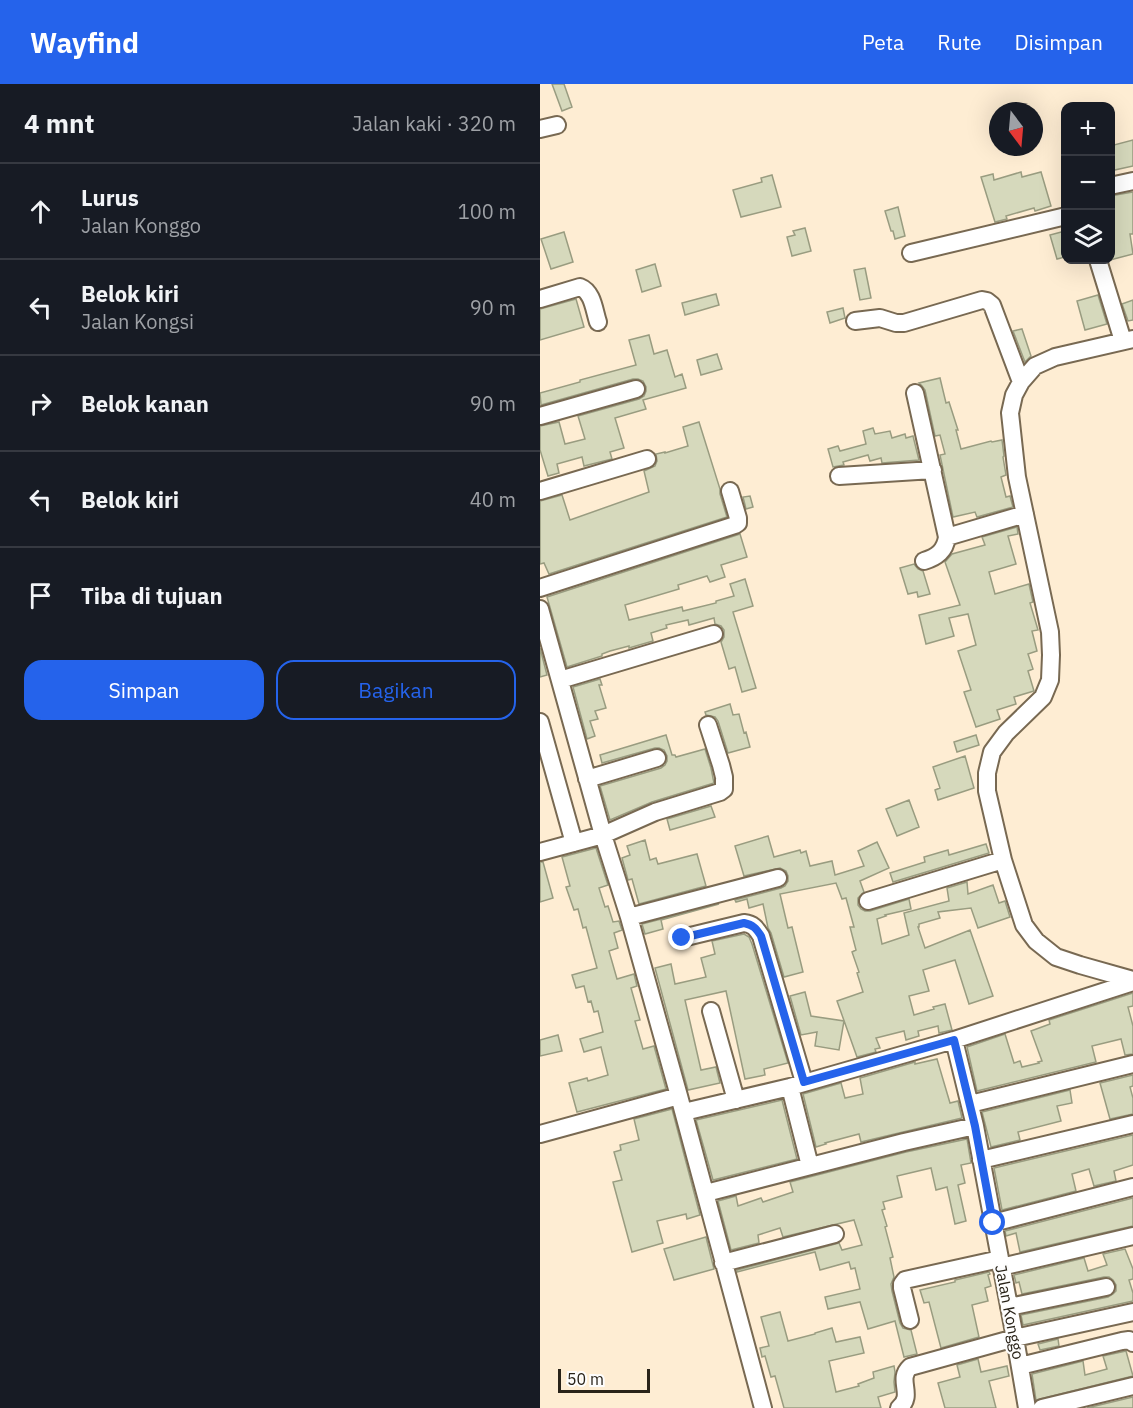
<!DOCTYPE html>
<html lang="id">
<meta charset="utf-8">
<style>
body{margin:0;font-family:"IBM Plex Sans",sans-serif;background:#20242c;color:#f1f3f6}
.controls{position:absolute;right:18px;top:18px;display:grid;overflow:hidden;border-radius:12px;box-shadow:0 6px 24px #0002}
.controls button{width:54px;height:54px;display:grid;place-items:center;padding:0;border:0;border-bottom:2px solid #363941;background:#171b24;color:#f1f3f6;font:30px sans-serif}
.compass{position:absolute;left:449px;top:18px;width:54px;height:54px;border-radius:50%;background:#171b24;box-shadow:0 6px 24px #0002;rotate:164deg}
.scale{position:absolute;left:18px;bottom:15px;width:92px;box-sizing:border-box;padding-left:6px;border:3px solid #292319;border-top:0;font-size:16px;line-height:21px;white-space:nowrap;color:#292319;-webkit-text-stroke:4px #fdfdfd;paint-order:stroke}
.stop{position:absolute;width:18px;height:18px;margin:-14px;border:4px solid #2563eb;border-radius:50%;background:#fff}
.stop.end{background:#2563eb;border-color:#fff;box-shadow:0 2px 6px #0008}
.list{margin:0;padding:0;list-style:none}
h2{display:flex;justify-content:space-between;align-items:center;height:78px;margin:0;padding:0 24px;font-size:26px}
h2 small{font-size:20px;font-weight:400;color:#9ea1a6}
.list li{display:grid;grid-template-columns:39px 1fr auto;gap:18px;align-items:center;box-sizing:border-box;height:96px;padding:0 24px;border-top:2px solid #363941}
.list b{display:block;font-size:22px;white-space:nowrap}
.list p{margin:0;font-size:20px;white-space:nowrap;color:#9ea1a6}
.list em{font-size:20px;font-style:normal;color:#9ea1a6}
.actions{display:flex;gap:12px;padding:18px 24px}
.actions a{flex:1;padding:14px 0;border:2px solid #2563eb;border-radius:18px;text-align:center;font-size:21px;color:#2563eb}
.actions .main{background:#2563eb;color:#fff}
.icon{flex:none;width:33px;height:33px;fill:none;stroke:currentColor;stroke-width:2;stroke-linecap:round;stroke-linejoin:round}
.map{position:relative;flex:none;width:593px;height:1324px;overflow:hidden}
header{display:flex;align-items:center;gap:36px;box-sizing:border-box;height:84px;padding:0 30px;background:#2563eb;color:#fff}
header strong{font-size:28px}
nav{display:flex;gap:33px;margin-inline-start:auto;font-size:21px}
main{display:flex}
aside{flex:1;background:#171b24}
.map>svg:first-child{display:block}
.building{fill:#d6d9bc;stroke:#999c80;stroke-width:1.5}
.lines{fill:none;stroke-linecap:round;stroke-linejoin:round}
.minor-casing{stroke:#786952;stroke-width:20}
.minor{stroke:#fff;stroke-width:16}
.route{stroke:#2563eb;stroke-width:8}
.labels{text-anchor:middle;stroke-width:4.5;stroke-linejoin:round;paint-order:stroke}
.street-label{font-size:16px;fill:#292319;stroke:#fdfdfd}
</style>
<header>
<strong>Wayfind</strong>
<nav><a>Peta</a><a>Rute</a><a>Disimpan</a></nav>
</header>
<main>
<aside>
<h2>4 mnt<small>Jalan kaki · 320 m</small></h2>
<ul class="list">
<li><svg class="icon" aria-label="ahead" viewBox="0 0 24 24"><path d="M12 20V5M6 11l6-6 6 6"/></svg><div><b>Lurus</b><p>Jalan Konggo</p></div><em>100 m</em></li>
<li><svg class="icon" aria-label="left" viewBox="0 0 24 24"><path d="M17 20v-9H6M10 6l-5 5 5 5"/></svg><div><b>Belok kiri</b><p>Jalan Kongsi</p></div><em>90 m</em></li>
<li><svg class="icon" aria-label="right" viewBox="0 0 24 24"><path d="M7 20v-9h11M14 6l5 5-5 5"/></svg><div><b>Belok kanan</b></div><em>90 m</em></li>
<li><svg class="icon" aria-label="left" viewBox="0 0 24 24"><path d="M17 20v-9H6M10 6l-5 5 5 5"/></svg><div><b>Belok kiri</b></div><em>40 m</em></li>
<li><svg class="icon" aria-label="arrive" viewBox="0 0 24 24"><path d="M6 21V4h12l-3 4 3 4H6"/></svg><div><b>Tiba di tujuan</b></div></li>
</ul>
<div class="actions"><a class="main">Simpan</a><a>Bagikan</a></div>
</aside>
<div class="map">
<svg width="593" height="1324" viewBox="0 0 593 1324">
<rect width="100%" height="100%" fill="#feedd3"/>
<path class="building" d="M 12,0 L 24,0 L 32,23 L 22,27 Z
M 593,56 L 593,82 L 570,87 L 570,62 Z
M 481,88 L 482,93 L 501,88 L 511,122 L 495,127 L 494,124 L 466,132 L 467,135 L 455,138 L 441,93 L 453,90 L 454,96 Z
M 232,91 L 241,123 L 201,133 L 193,106 L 222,98 L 221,94 Z
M 593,108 L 593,150 L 590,150 L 593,170 L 570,176 L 570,112 Z
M 358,123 L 365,152 L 355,155 L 353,147 L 351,147 L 345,127 Z
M 265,144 L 271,167 L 252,172 L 247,153 L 255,151 L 253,147 Z
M 525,147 L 525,173 L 517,175 L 510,151 Z
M 24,148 L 33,178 L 11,185 L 1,155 Z
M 115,180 L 121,202 L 102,208 L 96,186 Z
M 325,184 L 331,214 L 320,216 L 314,186 Z
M 176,210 L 179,221 L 145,231 L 142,219 Z
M 558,211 L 567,240 L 545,246 L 537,217 Z
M 36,215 L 44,243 L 0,256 L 0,225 Z
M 593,216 L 593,236 L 588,237 L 582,220 Z
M 303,224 L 305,234 L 290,239 L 287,228 Z
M 482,245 L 491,272 L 485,278 L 473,247 Z
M 109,251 L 114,270 L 127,266 L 135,293 L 142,290 L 146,304 L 103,316 L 106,325 L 75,334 L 84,364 L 70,368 L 72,375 L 44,382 L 42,373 L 17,380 L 19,389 L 8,392 L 0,366 L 0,342 L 19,338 L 25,360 L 45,355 L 38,332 L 99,315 L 104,312 L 106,307 L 106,303 L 103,297 L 98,295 L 93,295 L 1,321 L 0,309 L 40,298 L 40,296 L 96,281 L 89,256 Z
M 177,270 L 182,285 L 161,291 L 157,276 Z
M 400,294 L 406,319 L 409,318 L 418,346 L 416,346 L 421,365 L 451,357 L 452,358 L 462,356 L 464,372 L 463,373 L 466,391 L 461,393 L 466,413 L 470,412 L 473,423 L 437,433 L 435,428 L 413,433 L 400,371 L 405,370 L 400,351 L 395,352 L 385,306 L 382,302 L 379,299 Z
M 159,338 L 180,405 L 180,410 L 187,433 L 9,490 L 4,479 L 0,480 L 0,417 L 22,411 L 30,436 L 109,408 L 104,387 L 115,382 L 117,377 L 116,370 L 125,368 L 125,369 L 148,362 L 143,343 Z
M 333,344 L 335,350 L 350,347 L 352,354 L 365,350 L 366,354 L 373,352 L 379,376 L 342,379 L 341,374 L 330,377 L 328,371 L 303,378 L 304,381 L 293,383 L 288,365 L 298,362 L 300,367 L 326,360 L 323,347 Z
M 210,412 L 213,423 L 206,425 L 203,413 Z
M 477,443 L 478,450 L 468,452 L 476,480 L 449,488 L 455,510 L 489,500 L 493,518 L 490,519 L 498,546 L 492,547 L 497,567 L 488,570 L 493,585 L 488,587 L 494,607 L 474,613 L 476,620 L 457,626 L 460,635 L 436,643 L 424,608 L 431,606 L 418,567 L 436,561 L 428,530 L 409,534 L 414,552 L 386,560 L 379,531 L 420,521 L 405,478 L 412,470 L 445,461 L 442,453 Z
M 200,450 L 207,473 L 181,481 L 185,493 L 170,498 L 167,492 L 138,501 L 139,505 L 85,521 L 89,536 L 142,523 L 143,527 L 176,519 L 176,517 L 194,512 L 190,500 L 205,495 L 213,522 L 193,528 L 216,604 L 202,608 L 195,583 L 189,585 L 181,558 L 184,553 L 184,546 L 181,542 L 175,540 L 174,534 L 149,541 L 148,536 L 126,541 L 127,544 L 111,549 L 113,557 L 89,564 L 89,562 L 70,567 L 62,570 L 62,572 L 27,583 L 7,513 Z
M 374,480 L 378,485 L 383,487 L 390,510 L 378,513 L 377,508 L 368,510 L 360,484 Z
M 0,564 L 7,591 L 0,593 Z
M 60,595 L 62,601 L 59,601 L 66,624 L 55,627 L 58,635 L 50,637 L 55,652 L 47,655 L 33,603 Z
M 190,620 L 193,631 L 199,630 L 204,649 L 206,648 L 210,663 L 188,669 L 178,637 L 175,633 L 166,631 L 165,628 Z
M 126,651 L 132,671 L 135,671 L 136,673 L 165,665 L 171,684 L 174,699 L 112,718 L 70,736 L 60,702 L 121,684 L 125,681 L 127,677 L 127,672 L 124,666 L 119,664 L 115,664 L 62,679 L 60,671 Z
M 436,651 L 439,661 L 417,668 L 414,658 Z
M 425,672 L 434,704 L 398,716 L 395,706 L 400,704 L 393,683 Z
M 369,716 L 379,743 L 357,752 L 346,725 Z
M 171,722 L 175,733 L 130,746 L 127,735 Z
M 228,752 L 234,773 L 260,766 L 261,769 L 266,767 L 270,782 L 292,777 L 295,791 L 324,782 L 318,767 L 337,758 L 349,784 L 320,797 L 324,808 L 318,814 L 318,821 L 321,825 L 325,827 L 330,827 L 369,815 L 371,825 L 345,831 L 346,832 L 337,835 L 342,860 L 369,851 L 364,829 L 409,817 L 407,804 L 427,798 L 428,810 L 453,801 L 459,819 L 465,817 L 470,833 L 438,844 L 431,824 L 398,828 L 400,834 L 379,840 L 379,843 L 378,843 L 385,864 L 430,846 L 453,912 L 429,920 L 415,876 L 383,886 L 389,907 L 369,912 L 374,931 L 394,925 L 393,923 L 405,920 L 412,946 L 399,949 L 398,942 L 378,947 L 379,952 L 366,956 L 364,947 L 336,954 L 340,964 L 335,965 L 336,968 L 317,973 L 297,917 L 323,908 L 317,889 L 319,888 L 312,868 L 316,866 L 310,843 L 314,843 L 306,814 L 302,815 L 296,799 L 240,810 L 248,844 L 252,843 L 263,888 L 244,893 L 231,849 L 228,844 L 223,820 L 209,824 L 207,815 L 196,818 L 195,816 L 241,804 L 245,802 L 248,797 L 248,792 L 246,787 L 240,784 L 204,792 L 195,762 Z
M 105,756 L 110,776 L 116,774 L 118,780 L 157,770 L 166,802 L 99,820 L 92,795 L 88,796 L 82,774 L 90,771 L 87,762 Z
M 446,760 L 449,769 L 353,798 L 350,789 L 385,778 L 384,773 L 408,766 L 409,771 Z
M 56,764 L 68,801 L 59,804 L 65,823 L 68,822 L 73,838 L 79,837 L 82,846 L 74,849 L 78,864 L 69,867 L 77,895 L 94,890 L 97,902 L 91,904 L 100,936 L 95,937 L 103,965 L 114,962 L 126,1005 L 37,1028 L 29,999 L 47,994 L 48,997 L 68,991 L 61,963 L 44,968 L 40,955 L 63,948 L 58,927 L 54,928 L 51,917 L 48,918 L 44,902 L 36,904 L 32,891 L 57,884 L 46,843 L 43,844 L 38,825 L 34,826 L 26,803 L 30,802 L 22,773 Z
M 0,778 L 3,778 L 13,814 L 0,818 Z
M 179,820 L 121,836 L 123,845 L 105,850 L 102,840 Z
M 204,850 L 209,853 L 212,860 L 248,979 L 224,985 L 225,991 L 205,995 L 186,907 L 145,916 L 161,986 L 176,983 L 180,999 L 148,1006 L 115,884 L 131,880 L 135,900 L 166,893 L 161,874 L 175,870 L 172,857 Z
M 265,908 L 271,932 L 304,937 L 299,966 L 275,962 L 277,948 L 261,951 L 250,912 Z
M 593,909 L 593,922 L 588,923 L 593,942 L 593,970 L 585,971 L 581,955 L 552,962 L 556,978 L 437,1007 L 427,963 L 465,950 L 474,979 L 480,977 L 482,983 L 499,979 L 498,978 L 502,977 L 491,947 L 510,940 L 509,936 Z
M 18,951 L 22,967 L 0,972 L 0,956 Z
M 397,975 L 410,1019 L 418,1017 L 422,1034 L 321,1058 L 319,1050 L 285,1059 L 286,1060 L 276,1063 L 263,1010 L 301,999 L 305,1014 L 323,1010 L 320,994 L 375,978 L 375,980 Z
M 593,991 L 593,1002 L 590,1003 L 593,1014 L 593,1030 L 570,1035 L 560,999 Z
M 530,1006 L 532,1019 L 517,1022 L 521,1037 L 478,1048 L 480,1056 L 451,1063 L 442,1028 Z
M 242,1016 L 257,1075 L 173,1096 L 156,1036 Z
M 132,1025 L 160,1131 L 147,1135 L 146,1130 L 117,1137 L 123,1159 L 92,1168 L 73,1098 L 82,1096 L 74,1068 L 81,1066 L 80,1061 L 99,1056 L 94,1035 Z
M 593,1051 L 593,1081 L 574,1087 L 576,1097 L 554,1102 L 549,1085 L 532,1090 L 536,1107 L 462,1126 L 454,1084 Z
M 427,1055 L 431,1079 L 421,1081 L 425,1099 L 418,1101 L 426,1137 L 415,1140 L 407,1103 L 396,1106 L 391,1084 L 357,1092 L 362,1113 L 343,1118 L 345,1125 L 342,1126 L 347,1142 L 345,1143 L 353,1173 L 350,1174 L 354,1193 L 351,1200 L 352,1207 L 360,1239 L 363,1244 L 371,1246 L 377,1270 L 364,1273 L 355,1237 L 328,1245 L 320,1218 L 288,1225 L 285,1213 L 320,1205 L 315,1184 L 311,1185 L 309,1178 L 280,1186 L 275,1168 L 197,1188 L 197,1186 L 299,1159 L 302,1166 L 322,1161 L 314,1136 L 243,1153 L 240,1144 L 218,1151 L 219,1159 L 191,1166 L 178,1117 L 196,1112 L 198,1122 L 221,1114 L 223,1118 L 253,1108 L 250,1098 L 366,1068 Z
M 593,1114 L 593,1142 L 480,1168 L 476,1149 L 466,1152 L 465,1147 Z
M 166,1153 L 174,1185 L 134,1196 L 124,1165 Z
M 585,1165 L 593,1185 L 593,1195 L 589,1196 L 593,1209 L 593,1217 L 483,1241 L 481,1231 L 568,1213 L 573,1210 L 576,1207 L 576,1201 L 573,1196 L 569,1193 L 564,1193 L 482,1210 L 479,1198 L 476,1199 L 474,1191 L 544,1174 L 548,1187 L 567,1181 L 563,1170 Z
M 449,1188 L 450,1190 L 448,1191 L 451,1202 L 445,1204 L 448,1217 L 432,1221 L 439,1253 L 401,1264 L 389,1218 L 384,1219 L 380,1206 L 415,1198 L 415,1196 Z
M 240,1228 L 248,1257 L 275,1250 L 275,1249 L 292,1244 L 296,1258 L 320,1253 L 324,1269 L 289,1277 L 296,1308 L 319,1302 L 318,1300 L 334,1294 L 333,1288 L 354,1282 L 355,1288 L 354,1298 L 355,1308 L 338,1313 L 341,1324 L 244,1324 L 235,1292 L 231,1293 L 225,1272 L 222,1273 L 220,1264 L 229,1262 L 221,1233 Z
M 518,1255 L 519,1262 L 500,1266 L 498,1260 Z
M 586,1267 L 593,1292 L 496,1316 L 492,1290 L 543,1277 L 545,1291 L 567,1285 L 563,1272 Z
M 438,1275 L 441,1288 L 467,1282 L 469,1292 L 449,1297 L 456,1324 L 405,1324 L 398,1299 L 420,1293 L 417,1281 Z
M 593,1313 L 593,1324 L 547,1324 Z"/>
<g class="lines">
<g class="minor-casing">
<path id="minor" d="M 0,45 L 17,41
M 570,102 L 593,97
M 371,169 L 526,132
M 558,176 L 583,257
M 0,215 L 40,203 C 53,208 54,226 58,238
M 315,237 L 340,234 L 356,239 L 364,239 L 442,216 L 447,217 L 452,221 L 481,298
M 593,255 L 515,273 L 495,282 L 481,298 L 474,311 L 470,329 L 477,393 L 510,548 L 511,571 L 510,596 L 503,613 L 466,649 L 452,668 L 447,689 L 447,707 L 463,776 L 484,841 L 496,857 L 516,873 L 540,881 L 593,896
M 375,309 L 407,453 C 405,467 397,473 384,477
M 0,332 L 96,305
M 299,392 L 393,386
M 0,407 L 107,375
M 407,453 L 485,430
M 0,504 L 195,441 L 198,439 L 198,434 L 190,407
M 0,525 L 63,751 L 89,833 L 139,1012 L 223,1324
M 20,596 L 174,550
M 0,638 L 34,759
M 47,695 L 117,674
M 0,768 L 63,751 L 115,728 L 180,708 L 184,705 L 184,693 L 181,681 L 168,641
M 328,817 L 463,776
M 89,833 L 238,794
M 142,854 L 204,839 C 213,840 216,844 221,852 L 264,998
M 171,927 L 196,1016
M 414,956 L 435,1042 L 475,1254 L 487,1324
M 250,1003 L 270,1082
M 430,1020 L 593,980
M 144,1028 L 250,1003 L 414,956 L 593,898
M 0,1050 L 139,1012
M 441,1076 L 593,1040
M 166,1109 L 364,1058 L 435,1042
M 453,1139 L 593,1103
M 183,1179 L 295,1150
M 461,1183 L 593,1152
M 469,1223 L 566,1203
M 370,1236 L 362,1204 L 362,1200 L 365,1196 L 460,1175
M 480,1282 L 582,1257 L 589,1256 L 593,1259
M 359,1324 C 375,1311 356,1296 370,1283 L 475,1254 L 593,1228
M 502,1324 L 593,1302"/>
</g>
<use href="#minor" class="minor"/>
</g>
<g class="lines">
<path class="route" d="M 142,854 L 204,839 C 213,841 216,844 221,852 L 264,998 L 414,956 L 435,1042 L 453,1139"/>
</g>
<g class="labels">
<g class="street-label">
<text transform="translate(470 1228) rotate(79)" y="6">Jalan Konggo</text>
</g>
</g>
</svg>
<div class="controls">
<button>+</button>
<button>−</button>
<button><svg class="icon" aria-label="layers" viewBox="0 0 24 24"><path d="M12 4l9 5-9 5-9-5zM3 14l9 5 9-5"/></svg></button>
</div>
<svg class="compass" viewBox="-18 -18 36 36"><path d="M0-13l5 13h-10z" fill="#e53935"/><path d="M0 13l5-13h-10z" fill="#9ea1a6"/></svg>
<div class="scale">50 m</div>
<div class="stop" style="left:453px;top:1139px"></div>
<div class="stop end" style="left:142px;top:854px"></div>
</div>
</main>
